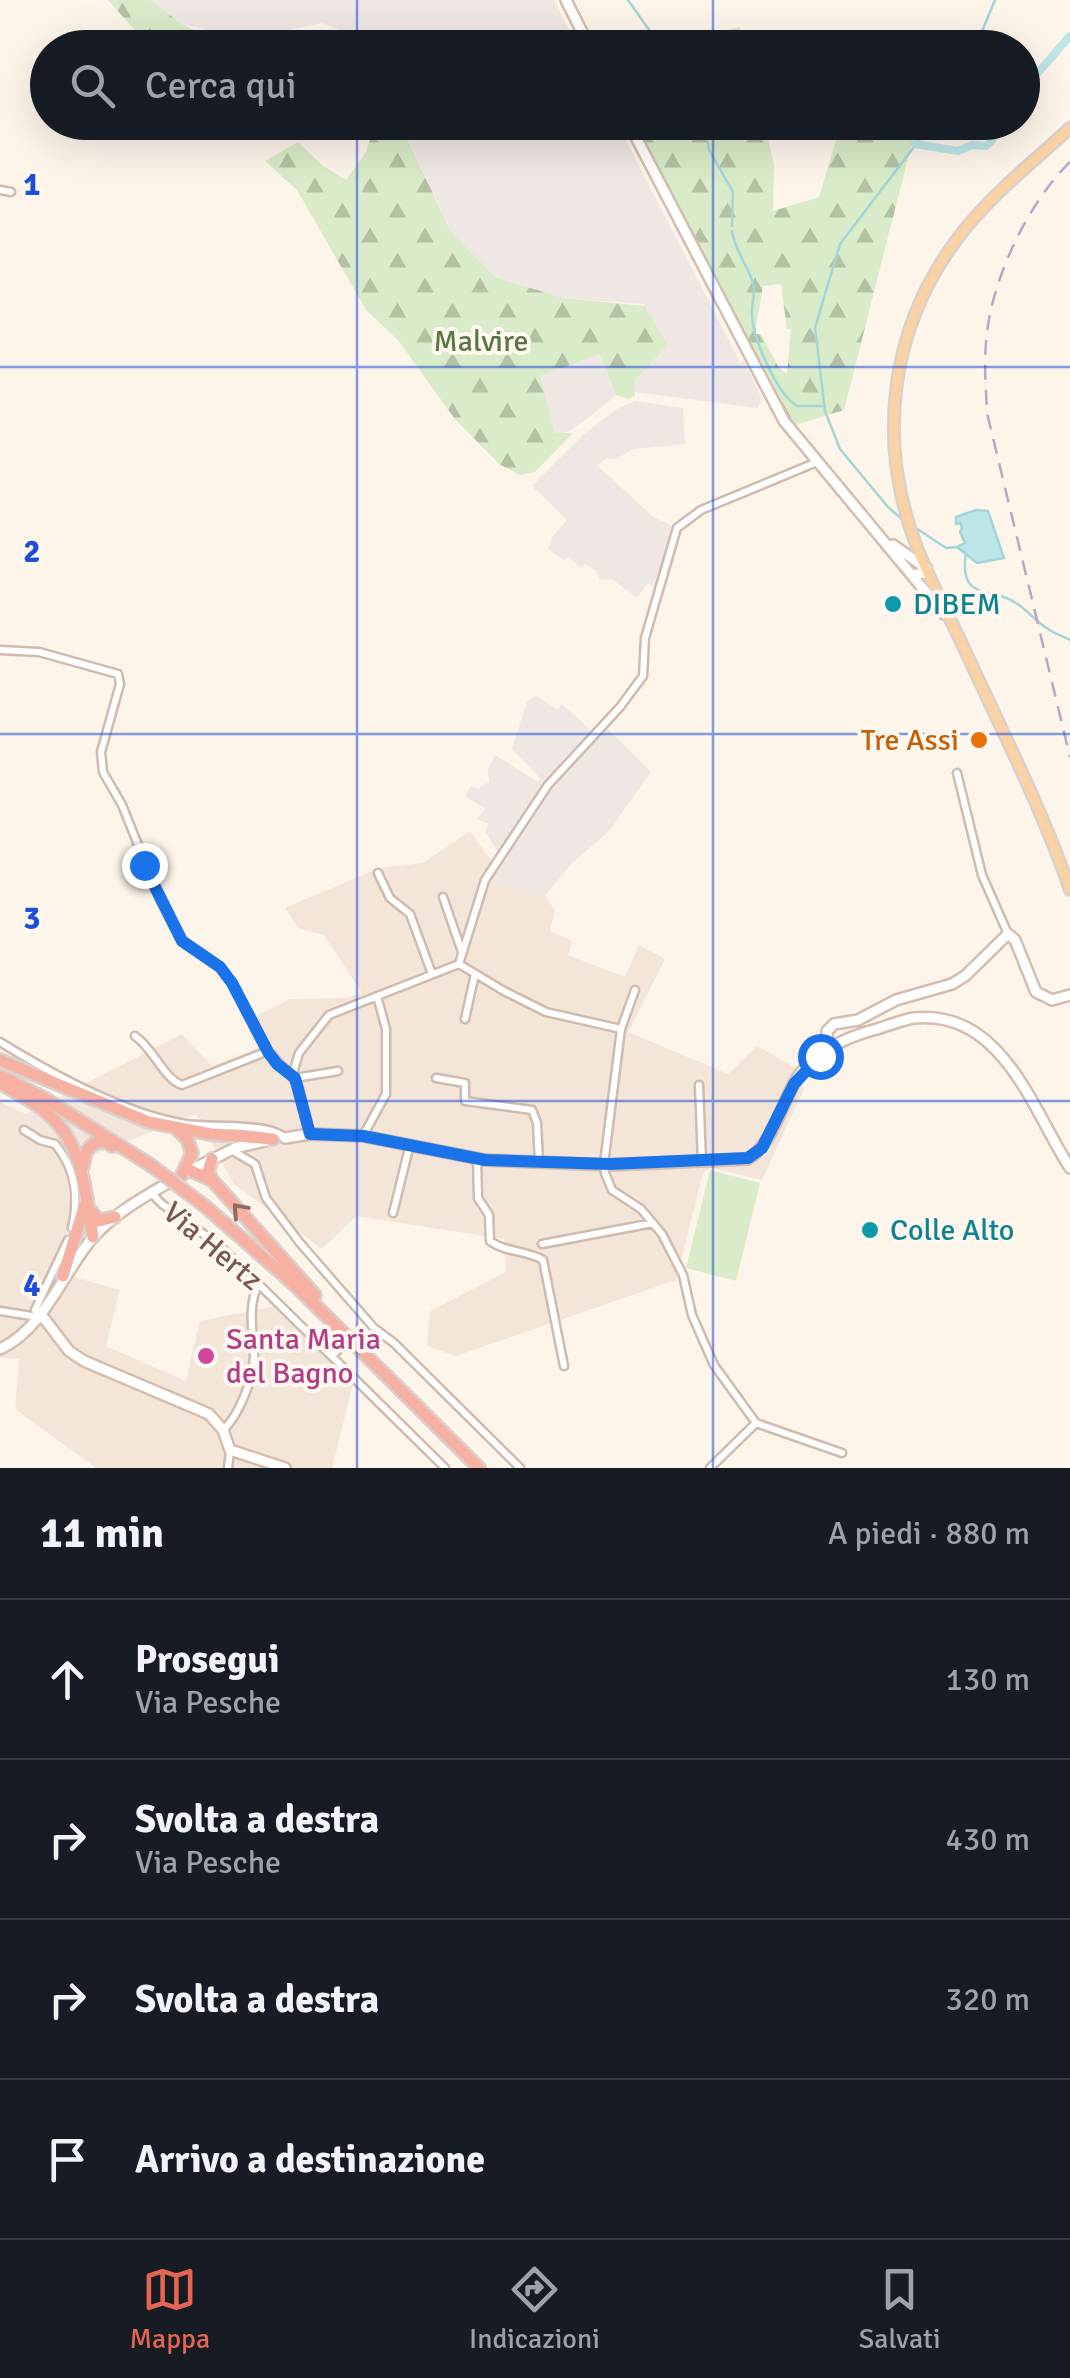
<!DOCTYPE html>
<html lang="it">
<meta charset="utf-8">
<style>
body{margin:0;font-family:Signika,sans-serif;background:#20242c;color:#f1f3f6}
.stop{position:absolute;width:30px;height:30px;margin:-22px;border:8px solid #1a73e8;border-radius:50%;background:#fff}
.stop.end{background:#1a73e8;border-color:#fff;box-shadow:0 2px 10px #0008}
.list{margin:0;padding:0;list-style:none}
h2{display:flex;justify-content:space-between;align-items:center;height:130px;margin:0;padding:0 40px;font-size:42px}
h2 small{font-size:32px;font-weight:400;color:#9ea1a6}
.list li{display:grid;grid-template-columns:65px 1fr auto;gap:30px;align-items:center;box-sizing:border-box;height:160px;padding:0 40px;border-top:2px solid #363941}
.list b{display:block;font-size:38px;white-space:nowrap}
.list p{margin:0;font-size:32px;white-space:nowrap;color:#9ea1a6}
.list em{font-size:32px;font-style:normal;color:#9ea1a6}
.icon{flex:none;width:55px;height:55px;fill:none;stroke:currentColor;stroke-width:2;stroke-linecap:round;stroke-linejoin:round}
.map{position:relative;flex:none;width:1070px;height:1468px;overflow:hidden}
.search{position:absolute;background:#171b24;box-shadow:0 10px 40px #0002;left:30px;right:30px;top:30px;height:110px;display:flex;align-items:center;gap:25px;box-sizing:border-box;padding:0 35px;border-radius:55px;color:#9ea1a6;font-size:38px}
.sheet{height:770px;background:#171b24}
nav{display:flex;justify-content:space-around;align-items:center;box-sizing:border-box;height:140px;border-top:2px solid #363941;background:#171b24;font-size:28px;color:#9ea1a6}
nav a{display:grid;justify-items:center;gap:5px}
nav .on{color:#e46552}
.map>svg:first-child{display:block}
.residential{fill:#f4e5d9}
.industrial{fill:#eee7e3}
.green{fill:#d9ebc8}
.forest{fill:url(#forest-firs);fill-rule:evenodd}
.water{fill:#bee5e7;stroke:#a4d5d9;stroke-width:2.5}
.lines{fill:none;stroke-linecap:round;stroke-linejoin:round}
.stream{stroke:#a4d5d9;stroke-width:2.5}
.canal{stroke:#bee5e7;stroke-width:8}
.street-tunnel{stroke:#dccdc3;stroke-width:6;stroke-dasharray:6 3;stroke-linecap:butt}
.street-casing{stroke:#cfbbaf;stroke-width:11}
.secondary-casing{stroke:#d5bdaf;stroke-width:14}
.primary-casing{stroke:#d9d1cd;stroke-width:14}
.highway-casing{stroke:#d9d1cd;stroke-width:16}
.street{stroke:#fff;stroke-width:6}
.secondary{stroke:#fff;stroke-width:9}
.primary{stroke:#fad2a4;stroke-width:9}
.highway{stroke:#f6b1a3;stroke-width:11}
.rail{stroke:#b6a7c8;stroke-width:2.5;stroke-dasharray:15 10;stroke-linecap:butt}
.highway-bridge-casing{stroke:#d9d1cd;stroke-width:16;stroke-linecap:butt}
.highway-bridge{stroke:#f6b1a3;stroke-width:11}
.oneway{stroke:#916b5e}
.route{stroke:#1a73e8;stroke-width:12}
.grid{fill:none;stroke:#1d4ed8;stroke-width:2.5;stroke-opacity:0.55}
.culture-dot{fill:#0f9aa8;stroke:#fff8f1;stroke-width:4}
.food-dot{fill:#e8710a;stroke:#fff8f1;stroke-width:4}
.hotel-dot{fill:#d1479c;stroke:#fff8f1;stroke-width:4}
.labels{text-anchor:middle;stroke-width:8;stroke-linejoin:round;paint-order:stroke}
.park-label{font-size:30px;fill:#577841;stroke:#fff8f1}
.culture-label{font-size:30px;fill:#0d838f;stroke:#fff8f1;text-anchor:start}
.food-label{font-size:30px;fill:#c56008;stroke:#fff8f1;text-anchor:end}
.street-label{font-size:30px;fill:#78594d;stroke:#fff8f1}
.hotel-label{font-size:30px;fill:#b23c85;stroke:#fff8f1;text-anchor:start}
.grid-label{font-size:32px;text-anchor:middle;font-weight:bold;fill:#1d4ed8;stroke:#fff8f1;stroke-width:8;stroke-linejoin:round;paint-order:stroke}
</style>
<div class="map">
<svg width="1070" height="1468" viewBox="0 0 1070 1468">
<defs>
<pattern id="forest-firs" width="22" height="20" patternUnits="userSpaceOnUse" patternTransform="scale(2.5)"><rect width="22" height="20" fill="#d9ebc8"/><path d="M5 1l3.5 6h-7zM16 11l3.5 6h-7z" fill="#b5c1a5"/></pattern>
</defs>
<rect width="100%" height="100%" fill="#fdf4ea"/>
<path class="residential" d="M 470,831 L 493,863 L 486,880 L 545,896 L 555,910 L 550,931 L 572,941 L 568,955 L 625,977 L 639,945 L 665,959 L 628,1032 L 728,1074 L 757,1046 L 796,1068 L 804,1089 L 762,1180 L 711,1168 L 703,1173 L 676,1280 L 456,1356 L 427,1346 L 430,1311 L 506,1272 L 504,1239 L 356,1216 L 322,1249 L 234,1184 L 196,1114 L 66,1166 L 72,1216 L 53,1271 L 120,1290 L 106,1346 L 186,1381 L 200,1321 L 276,1306 L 354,1380 L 332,1468 L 96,1468 L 15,1409 L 19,1359 L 0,1358 L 0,1102 L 26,1114 L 182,1034 L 212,1066 L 260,1047 L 254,1017 L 290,999 L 346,998 L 362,993 L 324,935 L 298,928 L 285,908 L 379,868 L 423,863 Z"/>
<path class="industrial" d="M 149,0 L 554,0 L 578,47 L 365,47 L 361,39 L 323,23 L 241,39 L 180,23 Z
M 401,123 L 617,123 L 740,362 L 744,361 L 762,399 L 758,408 L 634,392 L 635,380 L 668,345 L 644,304 L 563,298 L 495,277 L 454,238 Z
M 600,354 L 616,395 L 583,422 L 567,432 L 555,434 L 539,376 Z
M 635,401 L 683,408 L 685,444 L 634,449 L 616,459 L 606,458 L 598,466 L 653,517 L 677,528 L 659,590 L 648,583 L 637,598 L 612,579 L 600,580 L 596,570 L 585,564 L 581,568 L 568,557 L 564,560 L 548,549 L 553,536 L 567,520 L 532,486 L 583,435 L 617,409 Z
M 536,695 L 557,710 L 562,704 L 595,734 L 604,725 L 651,772 L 609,831 L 571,864 L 545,896 L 485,880 L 499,854 L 485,831 L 489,824 L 477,819 L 485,809 L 465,796 L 471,786 L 478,789 L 489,782 L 488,769 L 495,755 L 538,782 L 541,779 L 512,749 L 527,702 Z"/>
<path class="green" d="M 710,1170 L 760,1183 L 736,1281 L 686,1268 Z"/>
<path class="forest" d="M 108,0 L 151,0 L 180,23 L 225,45 L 150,47 Z
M 740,27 L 745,47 L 644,47 Z
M 375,123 L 400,123 L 451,232 L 495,277 L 563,298 L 645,306 L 668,345 L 635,380 L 635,396 L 628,399 L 616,395 L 600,354 L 540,376 L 555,433 L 573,433 L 535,472 L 520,475 L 499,464 L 454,418 L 398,340 L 366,310 L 297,190 L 265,161 L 298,142 L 323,166 L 346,180 L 366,152 Z
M 630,123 L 764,123 L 774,165 L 773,211 L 819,197 L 841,123 L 917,123 L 844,410 L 789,427 L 784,421 L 785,409 L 777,410 ZM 781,284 L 787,329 L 791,329 L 787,374 L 779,368 L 761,334 L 755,334 L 763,286 Z"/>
<path class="water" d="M 976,510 L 988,511 L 1004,558 L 977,563 L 957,547 L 965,543 L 960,532 L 962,528 L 960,523 L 956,524 L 956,517 Z"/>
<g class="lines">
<path class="stream" d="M 628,0 L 662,48
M 975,48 L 995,0
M 690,122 L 706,134 L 709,150 L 733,192 L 732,226
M 732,231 C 735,251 747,264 753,283 C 756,293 751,304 752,315 C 753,339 777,394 797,406 L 825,406
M 905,522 L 888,507 L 840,449 L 825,411 L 815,328 L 840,244 L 933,122
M 916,528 L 946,548 L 957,547 L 966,553 C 958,603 993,586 1016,603 C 1028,610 1036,622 1048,629 C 1055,634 1063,636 1070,640"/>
<path class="canal" d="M 1022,91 L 1070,36
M 915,144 L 958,151 L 972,145 L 986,146 L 991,142 L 999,122"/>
<path class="street-tunnel" d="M 341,1347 L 365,1335"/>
<g class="street-casing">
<path id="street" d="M 0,190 L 11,192
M 0,650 L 39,652 L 118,674 L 120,684 L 101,752 L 103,772 L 122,805 L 159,897 L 182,941 L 220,967 L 232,983 L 268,1051 L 292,1077
M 957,773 L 982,875 L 1008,934
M 378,873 L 390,898 L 410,914 L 432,974
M 443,897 L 462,952
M 459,964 L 504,991 L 546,1012 L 621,1029
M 635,990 L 621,1029 L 604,1164 L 605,1173 L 612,1190 L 641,1209 L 662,1234 L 683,1275 L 692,1315 L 714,1365 L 756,1423 L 710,1468
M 465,1019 L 475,974
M 135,1036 C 154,1049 163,1078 182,1085 L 268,1051
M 0,1042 C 52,1074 125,1114 186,1124 C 210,1128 269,1122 285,1138
M 295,1078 L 338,1071
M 436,1078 L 465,1083 L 465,1101 L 532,1110 L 537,1123 L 539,1162
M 699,1085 L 702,1162
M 24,1130 L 40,1140 L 55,1144 C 76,1169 79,1197 72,1228
M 310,1134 L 299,1088 L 292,1077 L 299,1053 L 329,1015 L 459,964 L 485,880 L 548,785 L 620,707 L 643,676 L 645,638 L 677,528 L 701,510 L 817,462
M 363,1136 L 386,1094 L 386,1029 L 377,996
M 231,1150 L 255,1164 L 266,1198 L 300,1243 L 374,1328 L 394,1343 L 520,1468
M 477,1158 L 478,1198 L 489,1215 L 490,1241 C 506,1253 527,1250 543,1260 L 564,1366
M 151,1193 L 162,1204 L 219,1245 L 445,1468
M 393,1213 L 410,1144
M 542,1244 L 653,1223
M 0,1311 L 38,1317 L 35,1310 L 68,1240
M 333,1355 L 341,1347
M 756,1423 L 842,1453
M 223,1430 C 239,1416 254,1377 254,1356 C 253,1332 247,1305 259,1283
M 228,1468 L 230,1450"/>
</g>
<g class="secondary-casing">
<path id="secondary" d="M 566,0 L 590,48
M 628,122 L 784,421 L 944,614
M 893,545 L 926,568 L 924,573 L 912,575
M 828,1049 L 827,1031 L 834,1024 L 858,1020 L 896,1000 L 952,984 L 965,976 L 1008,934 L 1015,940 L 1036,992 L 1052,1000 L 1070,995
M 285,1138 L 310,1134 L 363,1136 L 485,1160 L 611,1165 L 747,1159 C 772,1148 783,1098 799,1075 C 816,1051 849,1036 877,1029 C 889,1025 902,1020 914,1018 C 1002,1009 1032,1109 1070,1168
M 187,1172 L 235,1148 L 265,1141
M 40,1313 L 69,1351 L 84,1361 L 209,1414 L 223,1430 L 230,1450 L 285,1468
M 0,1349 C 43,1329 61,1277 90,1241 C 112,1214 144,1197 173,1180"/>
</g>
<g class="primary-casing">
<path id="primary" d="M 1070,128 C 1033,162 992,194 961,234 C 891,324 876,436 915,542 C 928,578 947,612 963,646 C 1000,727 1041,806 1070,890"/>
</g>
<g class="highway-casing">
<path id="highway" d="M 0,1060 L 149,1122 L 211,1134 L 273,1139
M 1,1076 L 44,1098 L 152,1166
M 0,1083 C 15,1092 33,1101 47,1113 C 84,1144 85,1194 93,1237
M 177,1129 L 187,1139 L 192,1153 L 182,1175
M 212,1159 L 208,1171 L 212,1180
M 83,1166 C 85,1151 89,1142 105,1141 L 112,1146
M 189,1170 L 212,1180 L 315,1295
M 206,1207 L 296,1286 L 479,1468
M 91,1211 L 99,1221 L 115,1217
M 63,1276 L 84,1207"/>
</g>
<use href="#street" class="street"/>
<use href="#secondary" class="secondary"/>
<use href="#primary" class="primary"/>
<use href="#highway" class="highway"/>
<path class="rail" d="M 1070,162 C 1027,204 990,282 986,343 C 984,366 986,390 987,413 L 1070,757"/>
<g class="highway-bridge-casing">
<path id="highway-bridge" d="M 152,1166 L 206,1207"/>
</g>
<use href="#highway-bridge" class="highway-bridge"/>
</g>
<defs><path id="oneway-chevron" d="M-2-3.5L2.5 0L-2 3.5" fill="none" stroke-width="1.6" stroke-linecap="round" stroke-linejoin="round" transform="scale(2.5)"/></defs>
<use class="oneway" href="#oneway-chevron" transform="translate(239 1210) rotate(-132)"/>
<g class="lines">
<path class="route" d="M 144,865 L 182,941 L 220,967 L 232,983 L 268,1052 L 277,1064 L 295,1078 L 310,1134 L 363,1136 L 485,1160 L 610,1164 L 748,1158 L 762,1148 L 794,1084 L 820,1056"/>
</g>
<path class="grid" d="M 357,0 L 357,48M 713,0 L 713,48M 357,122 L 357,1468M 713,122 L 713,1468M 0,367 L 1070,367M 0,734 L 1070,734M 0,1101 L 1070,1101"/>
<g class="culture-dot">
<circle cx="893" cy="604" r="10"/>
<circle cx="870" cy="1230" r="10"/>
</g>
<circle class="food-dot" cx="979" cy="740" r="10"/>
<circle class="hotel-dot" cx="206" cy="1356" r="10"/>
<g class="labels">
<g class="park-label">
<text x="481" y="351">Malvire</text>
</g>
<g class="culture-label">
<text x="913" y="614">DIBEM</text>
<text x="890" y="1240">Colle Alto</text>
</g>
<g class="food-label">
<text x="959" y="750">Tre Assi</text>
</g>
<g class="street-label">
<text transform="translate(213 1246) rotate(40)" y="10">Via Hertz</text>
</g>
<g class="hotel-label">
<text x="226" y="1349">Santa Maria<tspan x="226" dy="34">del Bagno</tspan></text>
</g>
</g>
<g class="grid-label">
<text x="32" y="195">1</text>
<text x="32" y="562">2</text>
<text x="32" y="929">3</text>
<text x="32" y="1296">4</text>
</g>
</svg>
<div class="stop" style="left:820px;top:1056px"></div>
<div class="stop end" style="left:144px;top:865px"></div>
<div class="search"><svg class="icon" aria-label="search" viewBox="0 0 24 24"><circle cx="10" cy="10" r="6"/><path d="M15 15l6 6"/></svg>Cerca qui</div>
</div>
<section class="sheet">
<h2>11 min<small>A piedi · 880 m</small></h2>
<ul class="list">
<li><svg class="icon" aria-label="ahead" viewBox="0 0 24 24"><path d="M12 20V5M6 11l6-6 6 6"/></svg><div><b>Prosegui</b><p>Via Pesche</p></div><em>130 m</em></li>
<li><svg class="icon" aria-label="right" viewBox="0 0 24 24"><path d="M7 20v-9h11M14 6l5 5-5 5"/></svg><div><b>Svolta a destra</b><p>Via Pesche</p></div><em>430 m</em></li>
<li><svg class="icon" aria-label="right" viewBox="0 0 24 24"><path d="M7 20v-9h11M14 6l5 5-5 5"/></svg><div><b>Svolta a destra</b></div><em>320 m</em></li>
<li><svg class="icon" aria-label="arrive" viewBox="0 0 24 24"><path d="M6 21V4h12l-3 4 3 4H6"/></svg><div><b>Arrivo a destinazione</b></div></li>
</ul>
</section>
<nav>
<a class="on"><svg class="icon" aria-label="map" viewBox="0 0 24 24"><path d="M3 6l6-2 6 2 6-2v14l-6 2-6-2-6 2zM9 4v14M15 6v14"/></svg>Mappa</a>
<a><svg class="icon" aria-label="directions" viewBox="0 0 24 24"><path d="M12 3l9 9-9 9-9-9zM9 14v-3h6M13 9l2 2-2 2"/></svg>Indicazioni</a>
<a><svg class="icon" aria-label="saved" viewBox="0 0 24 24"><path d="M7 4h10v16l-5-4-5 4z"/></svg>Salvati</a>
</nav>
